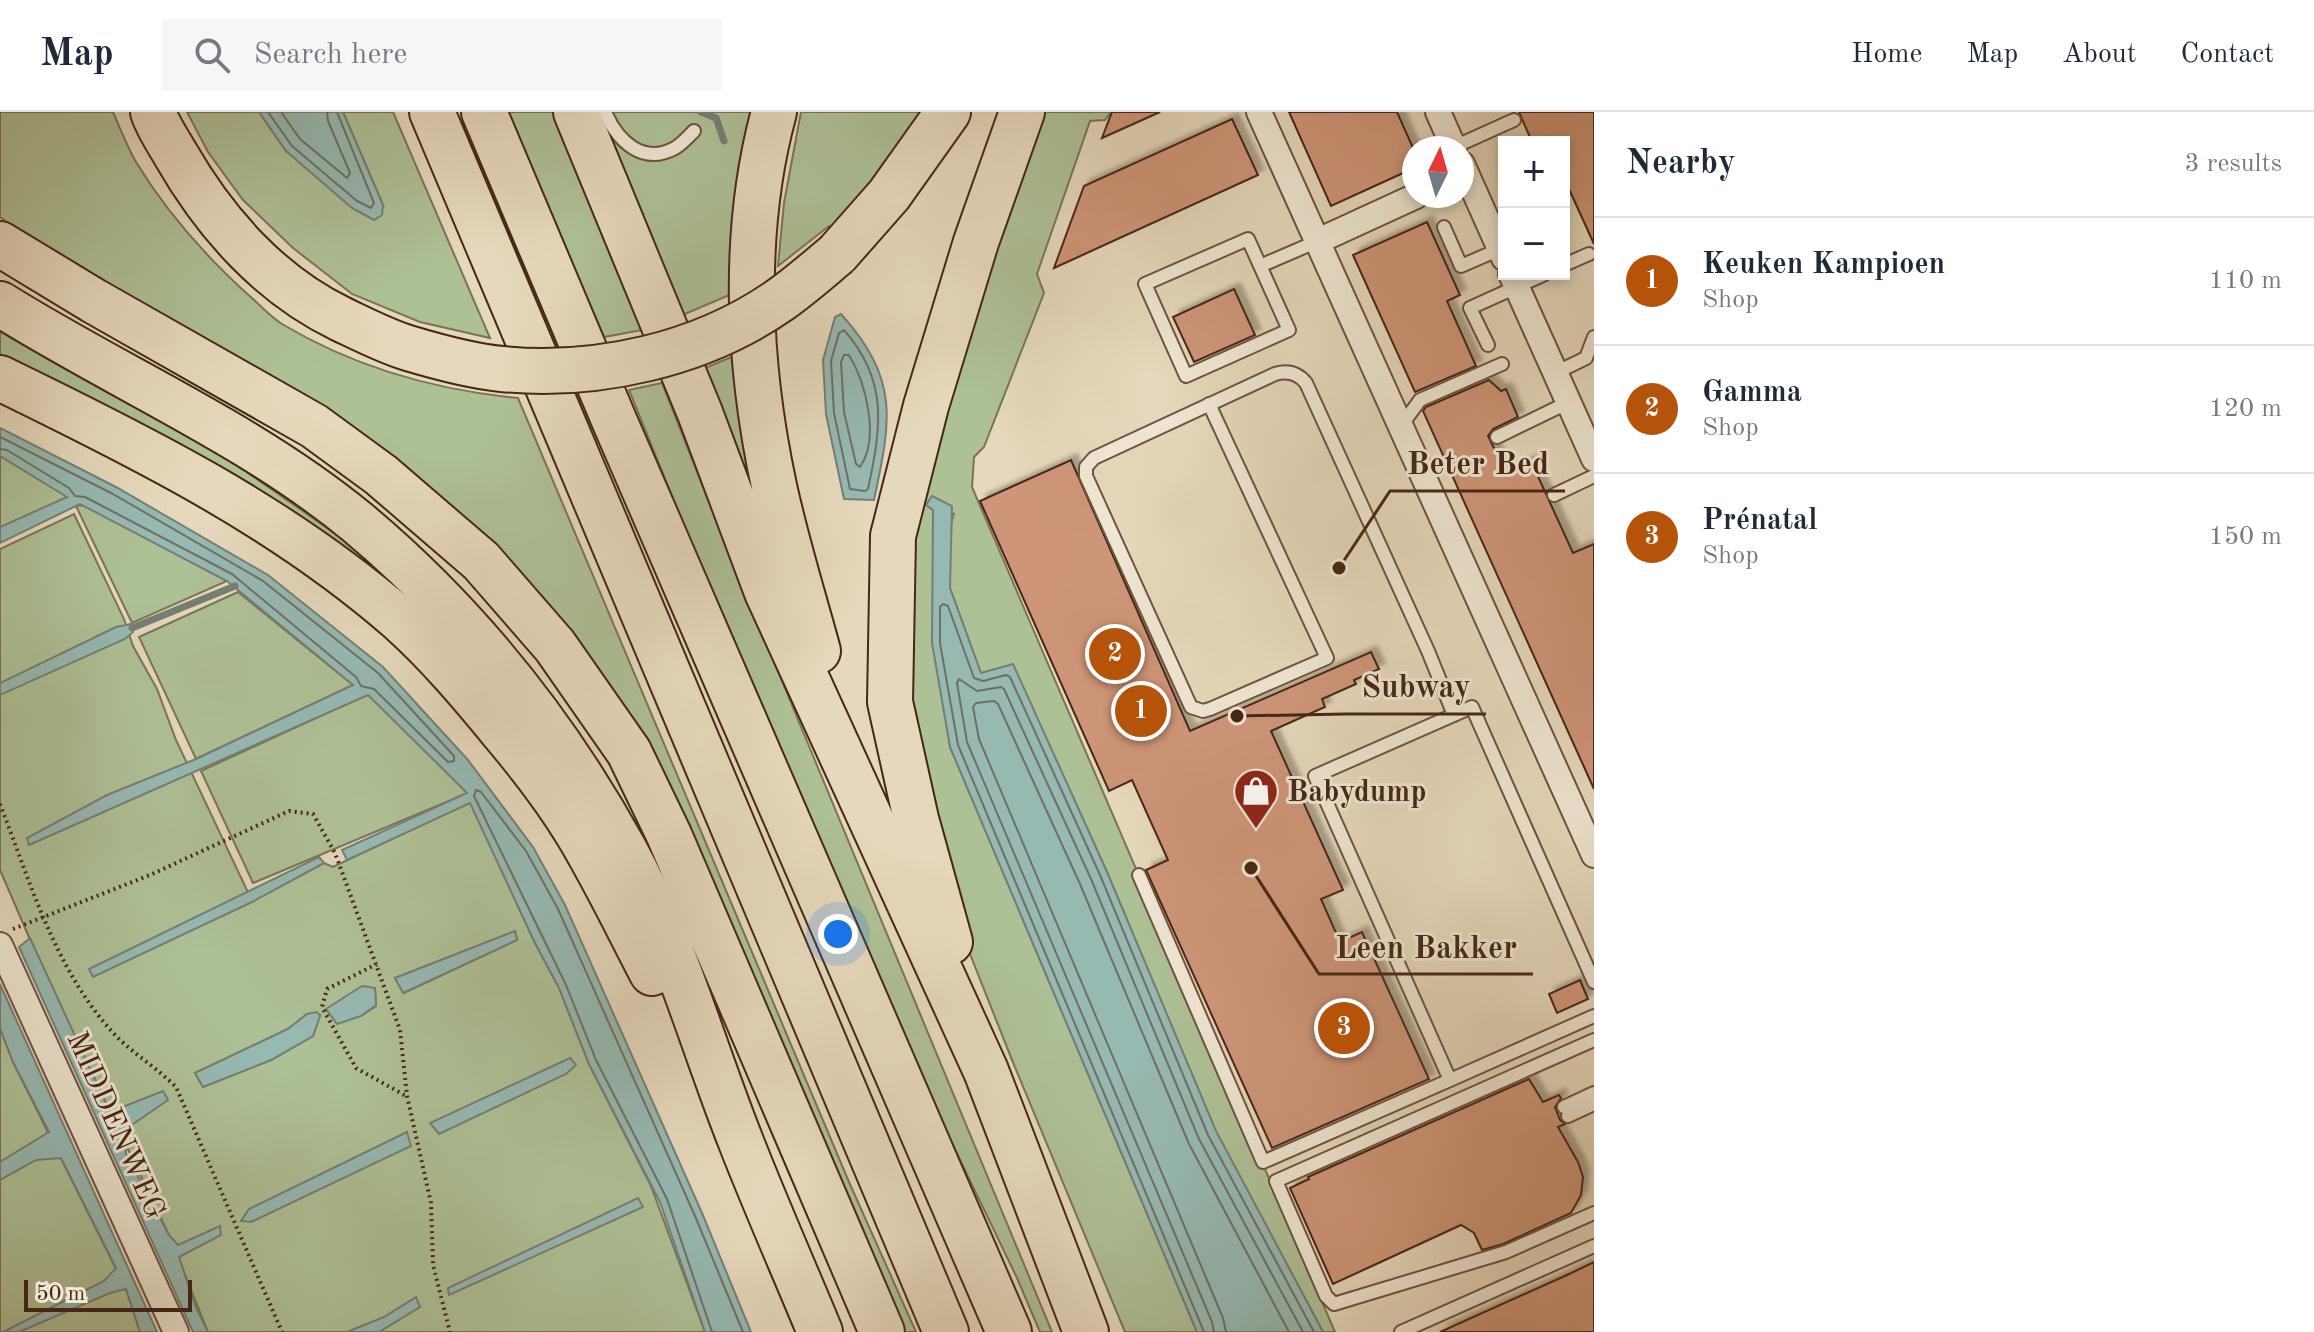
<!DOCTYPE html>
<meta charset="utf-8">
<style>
body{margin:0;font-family:"Old Standard TT",serif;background:#f6f6f7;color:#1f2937}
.controls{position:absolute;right:24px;top:24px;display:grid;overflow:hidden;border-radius:0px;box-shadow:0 4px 12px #0003}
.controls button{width:72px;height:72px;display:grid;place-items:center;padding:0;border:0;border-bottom:2px solid #e0e1e3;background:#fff;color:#1f2937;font:40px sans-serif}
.compass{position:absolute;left:1402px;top:24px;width:72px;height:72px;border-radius:50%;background:#fff;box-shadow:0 4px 12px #0003;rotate:5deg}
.scale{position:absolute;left:24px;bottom:20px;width:168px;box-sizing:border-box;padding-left:8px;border:4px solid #462716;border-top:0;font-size:22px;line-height:28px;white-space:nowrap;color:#462716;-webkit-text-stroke:6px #efe6d3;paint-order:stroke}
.you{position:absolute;left:838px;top:822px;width:28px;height:28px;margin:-20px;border:6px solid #fff;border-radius:50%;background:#1a73e8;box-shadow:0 0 0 12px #1a73e833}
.badge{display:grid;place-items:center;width:52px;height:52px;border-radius:50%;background:#b45309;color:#fff;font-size:26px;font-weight:700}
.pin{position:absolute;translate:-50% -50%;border:4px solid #fff;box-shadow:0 2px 8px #0006}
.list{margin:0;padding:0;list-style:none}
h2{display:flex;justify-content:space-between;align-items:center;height:104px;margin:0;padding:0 32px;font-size:34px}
h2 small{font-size:26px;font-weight:400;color:#747a83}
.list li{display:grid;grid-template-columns:52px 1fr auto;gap:24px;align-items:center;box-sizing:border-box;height:128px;padding:0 32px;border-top:2px solid #e0e1e3}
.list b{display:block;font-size:30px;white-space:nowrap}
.list p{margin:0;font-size:26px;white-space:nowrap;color:#747a83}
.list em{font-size:26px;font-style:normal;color:#747a83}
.icon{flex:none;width:44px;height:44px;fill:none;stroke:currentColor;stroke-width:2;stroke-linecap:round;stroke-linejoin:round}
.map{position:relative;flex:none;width:1594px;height:1220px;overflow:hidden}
header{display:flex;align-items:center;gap:48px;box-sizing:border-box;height:112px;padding:0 40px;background:#fff;border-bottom:2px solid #e0e1e3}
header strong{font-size:38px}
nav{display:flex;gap:44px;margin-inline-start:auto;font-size:28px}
.search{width:560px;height:72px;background:#f6f6f7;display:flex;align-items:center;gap:20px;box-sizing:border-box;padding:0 28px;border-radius:0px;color:#747a83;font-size:30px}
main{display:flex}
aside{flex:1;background:#fff}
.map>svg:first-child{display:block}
.green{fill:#aec096;stroke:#7a7456;stroke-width:2;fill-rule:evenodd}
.water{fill:#96b9b2;stroke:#767f74;stroke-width:2}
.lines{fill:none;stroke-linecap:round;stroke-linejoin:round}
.shore{stroke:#6e7064;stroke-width:2}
.stream{stroke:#767f74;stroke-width:7}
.building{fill:#ce9578;stroke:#462716;stroke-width:2;filter:url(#shadow)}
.service-casing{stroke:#6e5340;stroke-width:16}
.minor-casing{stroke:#6e5340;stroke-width:28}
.motorway-casing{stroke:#462716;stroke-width:48}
.path{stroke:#462716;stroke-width:4;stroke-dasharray:2 4;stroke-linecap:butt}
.service{stroke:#efe6d3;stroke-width:12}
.minor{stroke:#efe6d3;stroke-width:24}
.motorway{stroke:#e6d8bc;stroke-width:44}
.motorway-bridge-casing{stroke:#462716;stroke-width:48;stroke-linecap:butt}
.motorway-bridge{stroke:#e6d8bc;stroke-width:44}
.labels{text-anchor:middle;stroke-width:6;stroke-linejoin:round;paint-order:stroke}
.poi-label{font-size:30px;font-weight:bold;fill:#462716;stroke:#efe6d3;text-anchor:start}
.street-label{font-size:30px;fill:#462716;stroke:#efe6d3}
.leader{fill:none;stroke:#462716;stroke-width:3}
.callout-dot{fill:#462716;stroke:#efe6d3;stroke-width:3}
.callout-label{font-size:32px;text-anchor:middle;font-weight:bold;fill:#462716;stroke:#efe6d3;stroke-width:6;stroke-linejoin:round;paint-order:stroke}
</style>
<header>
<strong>Map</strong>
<div class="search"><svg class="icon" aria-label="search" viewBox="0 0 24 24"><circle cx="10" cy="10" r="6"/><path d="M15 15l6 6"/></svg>Search here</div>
<nav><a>Home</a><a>Map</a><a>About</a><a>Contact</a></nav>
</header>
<main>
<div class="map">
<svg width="1594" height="1220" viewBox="0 0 1594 1220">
<defs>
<filter id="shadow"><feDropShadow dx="6" dy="-6" stdDeviation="2" flood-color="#0004"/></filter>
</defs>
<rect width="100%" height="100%" fill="#e6d8bc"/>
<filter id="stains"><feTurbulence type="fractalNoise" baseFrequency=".0025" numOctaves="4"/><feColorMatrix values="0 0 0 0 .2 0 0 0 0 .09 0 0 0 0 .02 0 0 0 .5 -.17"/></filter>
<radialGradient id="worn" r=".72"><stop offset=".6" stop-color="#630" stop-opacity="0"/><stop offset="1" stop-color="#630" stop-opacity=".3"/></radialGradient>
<path class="green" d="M 0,0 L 113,0 C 120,16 127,34 136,50 C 167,101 209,148 254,188 C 263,196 272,206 282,212 C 354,255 435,278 518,286 L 849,1070 L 916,1220 L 872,1220 L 835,1078 L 536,497 L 0,105 Z
M 187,0 L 259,0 L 286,39 L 383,93 L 343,0 L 393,0 L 490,226 L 420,210 L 352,182 L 293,136 L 243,88 L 208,40 Z
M 506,0 L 553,0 L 642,218 L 604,225 Z
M 598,0 L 752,0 L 732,117 L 734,181 L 678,205 Z
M 801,0 L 926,0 L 834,119 L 829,114 L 778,154 L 784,91 Z
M 1042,0 L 1111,0 L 1105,8 L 1090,9 L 1037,162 L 1044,181 L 984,335 L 974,345 L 972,375 L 1335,1220 L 1323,1220 L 1216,1020 L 1107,760 L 1013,553 L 981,562 L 950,476 L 950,414 L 954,402 L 927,393 L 933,398 L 950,635 L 1197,1220 L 1125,1220 L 1012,948 L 947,784 L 908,573 L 908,470 L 918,401 L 982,172 Z
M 0,219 L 228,347 L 353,434 L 416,493 L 447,544 L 0,254 Z
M 739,242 L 766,409 L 700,258 Z
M 662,271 L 731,446 L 1052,1220 L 1040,1220 L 1017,1166 L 843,805 L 629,278 Z
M 0,340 L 68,385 L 0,417 Z
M 85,393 L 227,469 L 132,511 L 76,394 Z
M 74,402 L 124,507 L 133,534 L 157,577 L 176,628 L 252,789 L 324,751 L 333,755 L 470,690 L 535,831 L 559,876 L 589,952 L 651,1074 L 705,1220 L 208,1220 L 169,1123 L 50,874 L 0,758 L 0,437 ZM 515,819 L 517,828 L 404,881 L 395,866 ZM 362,875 L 375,877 L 376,894 L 361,904 L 333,905 L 326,898 ZM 307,902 L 320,903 L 313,924 L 271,948 L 203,975 L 195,961 L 288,917 Z
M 238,480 L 353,573 L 196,647 L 139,525 Z
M 368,582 L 468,681 L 253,771 L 201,659 Z
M 0,916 L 13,950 L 126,1177 L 140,1220 L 0,1220 Z"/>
<path class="water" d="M 259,0 L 343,0 L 383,93 L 382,103 L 374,108 L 352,96 L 286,39 Z
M 841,202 C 900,268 891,308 874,388 L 844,387 L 826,302 L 823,248 L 835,205 Z
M 0,316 L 116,375 L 268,463 L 383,555 L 468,648 L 533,735 L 565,793 L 702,1101 L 751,1220 L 705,1220 L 660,1090 L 589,952 L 559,876 L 535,831 L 470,691 L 347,748 L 342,738 L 467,681 L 368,583 L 29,733 L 27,726 L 107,683 L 196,647 L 353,573 L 227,469 L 80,392 L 0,431 L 0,415 L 67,385 L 0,344 Z
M 932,384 L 952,394 L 950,476 L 981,561 L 1013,552 L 1107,760 L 1216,1019 L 1323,1220 L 1197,1220 L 950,635 L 932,531 L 933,398 L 926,393 Z
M 131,512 L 133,520 L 125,527 L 0,583 L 0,571 L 116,515 Z
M 319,745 L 324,751 L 252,790 L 93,865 L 89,857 Z
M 515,819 L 517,828 L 403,881 L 395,866 Z
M 30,826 L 110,1000 L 163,979 L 168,988 L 126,1017 L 126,1042 L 169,1123 L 178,1133 L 220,1114 L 221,1123 L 179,1145 L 195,1193 L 208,1220 L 193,1220 L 19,835 Z
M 0,872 L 157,1220 L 140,1220 L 126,1177 L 110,1181 L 19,1220 L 3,1220 L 104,1169 L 116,1156 L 61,1046 L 36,1048 L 0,1068 L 0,1050 L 49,1020 L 13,950 L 0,916 Z
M 362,874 L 375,876 L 376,893 L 361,904 L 337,912 L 326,897 Z
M 317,900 L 320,904 L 313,924 L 271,948 L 203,975 L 195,961 L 288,917 L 307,902 Z
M 570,946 L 576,953 L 566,962 L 439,1022 L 430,1011 Z
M 407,1020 L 411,1034 L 251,1110 L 241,1109 L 249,1097 Z
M 638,1086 L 643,1095 L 449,1183 L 448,1176 Z
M 416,1185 L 420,1195 L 379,1220 L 347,1220 L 384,1205 Z"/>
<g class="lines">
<path class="shore" d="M 268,0 L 292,34 L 357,89 L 371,96 L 374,91 L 337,0
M 281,0 L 300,27 L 347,66 L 350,61 L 328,9 L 327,0
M 844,218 C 889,269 881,316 868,377 L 865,379 L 850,377 L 834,301 L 831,249 L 839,221 Z
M 844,243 L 849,243 C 866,271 880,327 860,355 L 856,352 L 844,300 L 841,250 Z
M 0,325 L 113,382 L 263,469 L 378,561 L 454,644 L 454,649 L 448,650 L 374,577 L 361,574 L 356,565 L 232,462 L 85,385 L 75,384 L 69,376 L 7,338 L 0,337
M 712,1220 L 667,1087 L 596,948 L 566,873 L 474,684 L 476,678 L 481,680 L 526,739 L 558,797 L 695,1104 L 743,1220
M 1204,1220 L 958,633 L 940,531 L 940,495 L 943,492 L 948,494 L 974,566 L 983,569 L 1006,563 L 1010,565 L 1100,763 L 1208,1023 L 1314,1220
M 1214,1220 L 1212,1210 L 967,630 L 957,571 L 959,567 L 977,579 L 1001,575 L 1004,577 L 1091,767 L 1199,1027 L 1303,1220
M 1226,1220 L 1223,1206 L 979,627 L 973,595 L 976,591 L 994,589 L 998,592 L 1080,772 L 1189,1032 L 1289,1220"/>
<path class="stream" d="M 701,0 L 716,6 L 724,29
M 132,516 L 235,474"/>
</g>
<path class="building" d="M 1112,0 L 1160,0 L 1102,26 Z
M 1289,0 L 1397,0 L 1414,38 L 1414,56 L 1331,94 Z
M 1519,0 L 1594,0 L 1594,132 L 1564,66 L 1564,30 L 1532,30 Z
M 1232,7 L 1258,63 L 1054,156 L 1084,74 Z
M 1427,110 L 1460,183 L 1447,189 L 1476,254 L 1415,280 L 1353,143 Z
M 1234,177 L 1255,223 L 1194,250 L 1173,205 Z
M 1489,268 L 1501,279 L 1506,277 L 1518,305 L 1493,317 L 1488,324 L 1506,360 L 1531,349 L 1573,441 L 1594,432 L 1594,677 L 1423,299 L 1426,295 Z
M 1071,348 L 1190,619 L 1371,540 L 1379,557 L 1354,568 L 1356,572 L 1322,587 L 1325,595 L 1271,619 L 1343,778 L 1321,787 L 1340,830 L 1362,820 L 1429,967 L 1272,1036 L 1146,758 L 1168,748 L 1132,668 L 1109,679 L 980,389 Z
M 1580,868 L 1588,887 L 1557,901 L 1549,882 Z
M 1529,967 L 1543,990 L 1559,983 L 1561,986 L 1555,995 L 1560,1008 L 1565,1012 L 1558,1015 L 1578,1050 L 1583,1065 L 1581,1083 L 1571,1101 L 1503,1132 L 1482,1138 L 1474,1121 L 1461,1113 L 1333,1172 L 1290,1076 L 1309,1067 L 1308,1065 Z
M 1594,1150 L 1594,1220 L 1440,1220 L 1567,1163 Z"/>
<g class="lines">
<g class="service-casing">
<path id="service" d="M 605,0 C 617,28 642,54 675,36 C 682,32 688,25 694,19
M 1454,35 L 1514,8
M 1444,115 L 1461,154 L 1500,137
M 1248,127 L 1289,218 L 1186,264 L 1145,172 Z
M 1564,153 L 1589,142
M 1260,154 L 1318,129
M 1488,233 L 1470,196 L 1545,162
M 1555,261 L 1586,246 L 1594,225
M 1209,292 L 1327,546 L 1210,597 L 1203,599 L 1191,595 L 1086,364 L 1086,355 L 1094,346 L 1275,262 C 1288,258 1298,261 1306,271 L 1428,539 L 1454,603
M 1401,314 L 1420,288 L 1502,252
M 1497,325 L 1569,290
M 1554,383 L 1594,364
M 1139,763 L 1263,1050 L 1450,968
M 1594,870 L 1472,595 L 1315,664 L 1450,968 L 1594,904
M 1594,928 L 1276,1069 L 1326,1184 L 1334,1192 L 1506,1140 L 1594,1101
M 1564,995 L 1594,981
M 1568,1004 L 1594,992
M 1401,1220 L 1594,1134"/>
</g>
<g class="minor-casing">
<path id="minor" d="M 1259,0 L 1594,743
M 1438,0 L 1454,36
M 1462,52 L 1504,146
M 1318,129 L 1416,84
M 1511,162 L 1594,347
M 0,833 L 176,1220"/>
</g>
<g class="motorway-casing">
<path id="motorway" d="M 153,0 C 158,15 168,29 176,43 C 215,111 270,173 341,207
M 432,0 L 946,1220
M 484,0 L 614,308 L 1009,1220
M 576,0 L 700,301 L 767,480 L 986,959 L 1086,1220
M 774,0 C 741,121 748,253 774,374 C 786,430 803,484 818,539
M 0,132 L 94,189 L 314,314 L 381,363 L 481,449 L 555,534 L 629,640 L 669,723 L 882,1220
M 837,142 L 889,83 L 948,0
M 0,192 C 118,266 249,321 357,410 C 467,502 555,612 624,737 C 675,830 702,932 741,1030 C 766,1094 794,1157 820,1220
M 0,266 C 140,334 281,404 399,507 C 437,541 470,580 502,619 C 529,651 556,686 578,722 C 605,767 628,815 652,861
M 950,830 L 916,707 L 890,590 L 893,424 L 926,294 L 976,130 L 1022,0"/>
</g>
<path class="path" d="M 0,692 C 31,772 57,864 119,927 C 137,944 158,957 176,975 L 282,1220
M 13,817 L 150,763 L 289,699 L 313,702 L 335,741 L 400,918 L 407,984 L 431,1091 L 433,1153 L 450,1220
M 377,852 L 327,877 L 322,895 L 356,956 L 406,984"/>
<use href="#service" class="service"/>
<use href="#minor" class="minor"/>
<use href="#motorway" class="motorway"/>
<g class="motorway-bridge-casing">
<path id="motorway-bridge" d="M 341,207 C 362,217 385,229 408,236 C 438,245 470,254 502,257 C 597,266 701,243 780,188 C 800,174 818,158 837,142"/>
</g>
<use href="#motorway-bridge" class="motorway-bridge"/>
</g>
<defs>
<g id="shop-pin" transform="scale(2.3)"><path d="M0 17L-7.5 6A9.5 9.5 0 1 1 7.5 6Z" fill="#8f2418" stroke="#efe6d3"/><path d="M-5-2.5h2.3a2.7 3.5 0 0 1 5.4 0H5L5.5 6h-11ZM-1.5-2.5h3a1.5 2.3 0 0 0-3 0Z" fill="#fff"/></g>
</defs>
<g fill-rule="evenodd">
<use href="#shop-pin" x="1256" y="679"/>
</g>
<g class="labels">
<g class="poi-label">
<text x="1287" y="689">Babydump</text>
</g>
<g class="street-label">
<text transform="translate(117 1013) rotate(66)" y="10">MIDDENWEG</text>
</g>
</g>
<path class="leader" d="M1339 456L1390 379H1565M1237 604L1345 602H1486M1251 756L1319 862H1533"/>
<g class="callout-dot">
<circle cx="1339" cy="456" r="8"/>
<circle cx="1237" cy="604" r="8"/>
<circle cx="1251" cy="756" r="8"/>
</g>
<g class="callout-label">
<text x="1478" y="362">Beter Bed</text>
<text x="1416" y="585">Subway</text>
<text x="1426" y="846">Leen Bakker</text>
</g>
<rect width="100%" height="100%" filter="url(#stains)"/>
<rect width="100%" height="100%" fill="url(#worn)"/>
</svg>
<div class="controls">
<button>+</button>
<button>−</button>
</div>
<svg class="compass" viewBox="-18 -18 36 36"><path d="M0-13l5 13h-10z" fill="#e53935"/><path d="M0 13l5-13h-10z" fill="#747a83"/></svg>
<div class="scale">50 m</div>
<div class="you"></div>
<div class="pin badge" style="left:1141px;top:599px">1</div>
<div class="pin badge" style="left:1115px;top:542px">2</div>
<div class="pin badge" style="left:1344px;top:916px">3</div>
</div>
<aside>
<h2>Nearby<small>3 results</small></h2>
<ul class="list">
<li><span class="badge">1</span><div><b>Keuken Kampioen</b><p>Shop</p></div><em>110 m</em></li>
<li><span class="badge">2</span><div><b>Gamma</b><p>Shop</p></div><em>120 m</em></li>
<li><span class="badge">3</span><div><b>Prénatal</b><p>Shop</p></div><em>150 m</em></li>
</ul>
</aside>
</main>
